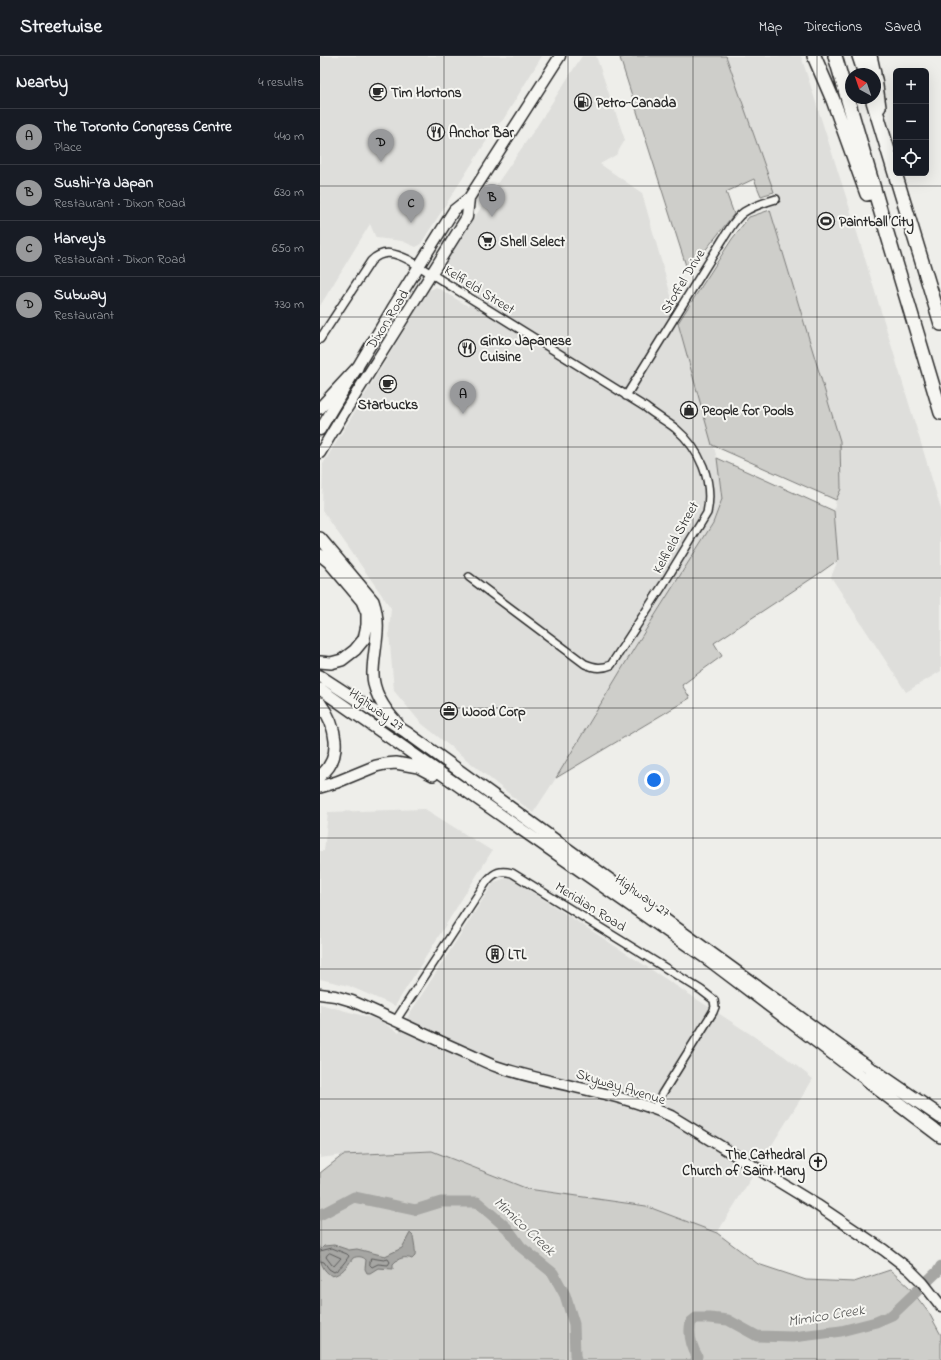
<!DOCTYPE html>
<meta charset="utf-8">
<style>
body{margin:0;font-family:"Indie Flower",sans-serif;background:#20242c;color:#f1f3f6}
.controls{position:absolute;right:12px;top:12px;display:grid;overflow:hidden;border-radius:6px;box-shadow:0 4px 16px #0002}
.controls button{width:36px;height:36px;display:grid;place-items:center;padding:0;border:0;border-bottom:1px solid #363941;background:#171b24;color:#f1f3f6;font:20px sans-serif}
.compass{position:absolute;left:525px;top:12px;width:36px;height:36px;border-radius:50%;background:#171b24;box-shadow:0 4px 16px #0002;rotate:320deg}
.you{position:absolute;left:334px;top:724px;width:14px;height:14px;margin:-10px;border:3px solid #fff;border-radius:50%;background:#1a73e8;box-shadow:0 0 0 6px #1a73e833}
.badge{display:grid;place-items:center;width:26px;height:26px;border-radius:50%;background:#98999b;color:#111;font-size:13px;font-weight:700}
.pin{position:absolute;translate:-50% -33px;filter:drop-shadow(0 1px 2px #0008)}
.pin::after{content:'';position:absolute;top:21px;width:14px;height:12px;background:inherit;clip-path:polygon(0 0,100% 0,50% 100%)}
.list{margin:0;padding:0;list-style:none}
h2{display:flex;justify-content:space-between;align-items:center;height:52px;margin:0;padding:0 16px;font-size:17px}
h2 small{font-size:13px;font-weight:400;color:#9ea1a6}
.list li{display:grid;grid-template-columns:26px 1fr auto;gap:12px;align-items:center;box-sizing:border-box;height:56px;padding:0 16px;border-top:1px solid #363941}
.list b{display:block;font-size:15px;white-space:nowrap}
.list p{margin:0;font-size:13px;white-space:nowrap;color:#9ea1a6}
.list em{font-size:13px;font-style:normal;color:#9ea1a6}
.icon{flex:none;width:22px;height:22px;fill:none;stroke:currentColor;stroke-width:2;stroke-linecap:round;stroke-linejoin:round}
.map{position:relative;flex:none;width:621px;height:1304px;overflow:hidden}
header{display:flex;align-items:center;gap:24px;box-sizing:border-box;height:56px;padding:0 20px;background:#171b24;border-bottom:1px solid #363941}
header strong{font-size:19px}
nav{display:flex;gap:22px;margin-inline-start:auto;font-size:14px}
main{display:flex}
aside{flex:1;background:#171b24}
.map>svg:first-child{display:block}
.built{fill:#dededb}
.green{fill:#cececa;stroke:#7c7c7a}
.water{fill:#a6a6a3;stroke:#757573}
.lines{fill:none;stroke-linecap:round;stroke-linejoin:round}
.shore{stroke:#5c5c5b;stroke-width:1}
.river{stroke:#a6a6a3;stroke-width:11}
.street-casing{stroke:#2b2b2b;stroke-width:10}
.secondary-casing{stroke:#2b2b2b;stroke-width:13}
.primary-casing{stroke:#2b2b2b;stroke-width:14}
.highway-casing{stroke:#2b2b2b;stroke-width:16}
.street{stroke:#f6f6f2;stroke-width:7}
.secondary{stroke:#f6f6f2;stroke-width:10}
.primary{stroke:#f6f6f2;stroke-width:11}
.highway{stroke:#f6f6f2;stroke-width:13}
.grid{fill:none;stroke:#2b2b2b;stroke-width:1;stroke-opacity:0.55}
.labels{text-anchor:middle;stroke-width:4;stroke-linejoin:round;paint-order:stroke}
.poi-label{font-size:14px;font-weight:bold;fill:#2b2b2b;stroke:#f6f6f2;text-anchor:start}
.street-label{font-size:14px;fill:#2b2b2b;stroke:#f6f6f2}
.water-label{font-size:15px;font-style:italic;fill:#565655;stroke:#f6f6f2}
</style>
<header>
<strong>Streetwise</strong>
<nav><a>Map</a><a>Directions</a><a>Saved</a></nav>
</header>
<main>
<aside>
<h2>Nearby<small>4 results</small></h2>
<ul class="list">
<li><span class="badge">A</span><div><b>The Toronto Congress Centre</b><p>Place</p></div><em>440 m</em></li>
<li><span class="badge">B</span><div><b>Sushi-Ya Japan</b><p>Restaurant · Dixon Road</p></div><em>630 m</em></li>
<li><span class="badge">C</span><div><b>Harvey's</b><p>Restaurant · Dixon Road</p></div><em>650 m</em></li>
<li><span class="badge">D</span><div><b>Subway</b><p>Restaurant</p></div><em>730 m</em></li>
</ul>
</aside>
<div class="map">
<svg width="621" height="1304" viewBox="0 0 621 1304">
<rect width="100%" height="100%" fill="#eeeeea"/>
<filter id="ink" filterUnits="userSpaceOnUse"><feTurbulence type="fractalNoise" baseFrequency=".025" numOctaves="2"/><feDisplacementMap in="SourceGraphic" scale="8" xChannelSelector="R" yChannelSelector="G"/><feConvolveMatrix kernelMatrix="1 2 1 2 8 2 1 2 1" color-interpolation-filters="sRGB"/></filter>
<g filter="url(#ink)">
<path class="built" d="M 0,0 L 222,0 L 183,64 L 176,70 L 100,189 L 96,191 L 82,185 L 56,182 L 50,168 L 0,250 Z
M 262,0 L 276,0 L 305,84 L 296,99 L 280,108 L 322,137 L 397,402 L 402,443 L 393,467 L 315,591 L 236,722 L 213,757 L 101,667 L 74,635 L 69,576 L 71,552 L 2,454 L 3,408 L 108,235 L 116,231 L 148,250 L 156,238 L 126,219 L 125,208 L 167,142 L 217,70 Z
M 406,0 L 481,0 L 529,150 L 621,453 L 621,615 L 586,636 L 511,521 L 518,504 L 514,455 L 516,444 L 521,433 L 520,385 L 450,154 L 454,136 Z
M 105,753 L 172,795 L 75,950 L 29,930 L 0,923 L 0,795 L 4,795 L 8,756 Z
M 189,821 L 464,1000 L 493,1023 L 397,1177 L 326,1150 L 208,1133 L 112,1095 L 23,1099 L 0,1102 L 0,948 L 59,964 L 79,977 L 90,957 L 174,826 Z"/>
<path class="green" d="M 306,0 L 406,0 L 454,136 L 441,140 L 434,123 L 406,136 L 414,158 L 368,216 L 300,2 Z
M 450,154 L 520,385 L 521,433 L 516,444 L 392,389 L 358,267 L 412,183 L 429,161 Z
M 397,402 L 514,455 L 518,504 L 497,519 L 394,587 L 402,600 L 362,629 L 370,642 L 236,722 L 315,591 L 393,467 L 402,443 Z
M 112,1095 L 208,1133 L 326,1150 L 397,1177 L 438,1208 L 486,1224 L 534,1226 L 570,1214 L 589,1231 L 609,1257 L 621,1279 L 621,1304 L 0,1304 L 0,1117 L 23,1099 Z"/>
<path class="water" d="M 90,1177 L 93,1180 C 94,1186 96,1196 95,1200 L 92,1203 C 85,1200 78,1202 73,1208 L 73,1213 L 58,1212 L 50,1217 L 47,1217 L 45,1213 L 46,1204 C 43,1200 37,1200 33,1202 C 27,1210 22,1218 12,1220 C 2,1214 0,1206 0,1194 L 4,1190 L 14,1189 L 29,1194 L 37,1193 L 65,1200 L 82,1192 Z"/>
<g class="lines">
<path class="shore" d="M 0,1195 L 12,1192 L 27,1198 L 29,1200 C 25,1206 20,1213 14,1216 L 9,1213 L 4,1206 L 0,1205
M 10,1197 L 21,1202 L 14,1210 L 12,1209 L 6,1201 L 7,1199 Z
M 51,1202 L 64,1204 L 68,1203 L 70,1206 L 68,1209 L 58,1208 L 52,1211 L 50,1209 Z"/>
<path class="river" d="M 0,1159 L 34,1141 L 95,1154 L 121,1146 L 157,1146 L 187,1172 L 201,1191 L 233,1217 L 245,1239 L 254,1268 L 255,1299 L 256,1304
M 376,1304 L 377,1300 C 371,1289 368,1278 371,1266 L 376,1262 L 390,1262 L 408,1264 L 437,1280 L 473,1281 L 521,1275 L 556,1266 L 572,1259 L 618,1215 L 621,1210"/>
<g class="street-casing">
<path id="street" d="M 0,283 L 51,205 C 63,193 75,197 89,204 L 325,351 C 335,359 346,365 355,372 C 380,393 394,425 387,457 L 343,529 L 291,609 C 282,613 275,612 265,608 L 149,521
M 306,340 L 403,183 C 409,174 415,162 424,156 C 433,150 446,146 456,143
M 76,964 L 167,825 C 175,816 180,814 192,817 L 381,934 L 394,944 L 395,951 L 393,956 L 342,1038 L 335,1053"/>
</g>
<g class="secondary-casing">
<path id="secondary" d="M 0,374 L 72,253 L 134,154 L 149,142 L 240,0
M 0,397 L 24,357 L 147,161 L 149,142
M 0,938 L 15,940 L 32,945 C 69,961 105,979 142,995 C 154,1000 166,1007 178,1011 C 235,1030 296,1035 351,1060 L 497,1149 L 564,1194 L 590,1214 L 603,1227 L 621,1250"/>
</g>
<g class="primary-casing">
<path id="primary" d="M 0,352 L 37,312
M 0,482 L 53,545 C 62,571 54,589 53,615 C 52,635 64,653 77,667
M 0,499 L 9,506 L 42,545 L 47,557 L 47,569 L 44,583 L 35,594 L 22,604 L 11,607 L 0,606
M 0,620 L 86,676 L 554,1015
M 0,633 L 390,905 L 547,1024
M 0,647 C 16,669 24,701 0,720
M 0,731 L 17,726 L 56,710 L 65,708 L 76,707 L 98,711 L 113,719"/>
</g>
<g class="highway-casing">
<path id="highway" d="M 494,0 L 513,44 L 547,138
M 515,0 L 567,177 L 621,357
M 539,0 L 545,18
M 550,0 L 554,18
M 555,23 L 559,51
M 552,42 L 621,268
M 554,1015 L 621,1061
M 547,1024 L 621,1080"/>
</g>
<use href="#street" class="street"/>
<use href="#secondary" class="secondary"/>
<use href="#primary" class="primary"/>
<use href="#highway" class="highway"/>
</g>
</g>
<path class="grid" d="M 124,0 L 124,1304M 248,0 L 248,1304M 373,0 L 373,1304M 497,0 L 497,1304M 0,130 L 621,130M 0,261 L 621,261M 0,391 L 621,391M 0,522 L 621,522M 0,652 L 621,652M 0,782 L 621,782M 0,913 L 621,913M 0,1043 L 621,1043M 0,1174 L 621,1174"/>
<defs>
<g id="cafe-ring" transform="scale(0.9)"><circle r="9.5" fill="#f6f6f2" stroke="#2b2b2b" stroke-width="1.5"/><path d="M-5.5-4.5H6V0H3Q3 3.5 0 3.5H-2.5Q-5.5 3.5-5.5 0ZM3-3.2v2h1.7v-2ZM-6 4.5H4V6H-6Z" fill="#2b2b2b"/></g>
<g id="fuel-ring" transform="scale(0.9)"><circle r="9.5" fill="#f6f6f2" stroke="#2b2b2b" stroke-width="1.5"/><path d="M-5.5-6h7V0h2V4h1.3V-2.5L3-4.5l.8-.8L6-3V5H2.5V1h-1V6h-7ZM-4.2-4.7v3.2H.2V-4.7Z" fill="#2b2b2b"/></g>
<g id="restaurant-ring" transform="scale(0.9)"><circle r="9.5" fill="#f6f6f2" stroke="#2b2b2b" stroke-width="1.5"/><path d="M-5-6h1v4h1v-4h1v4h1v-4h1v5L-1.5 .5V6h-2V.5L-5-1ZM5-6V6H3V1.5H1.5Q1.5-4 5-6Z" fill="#2b2b2b"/></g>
<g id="stadium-ring" transform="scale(0.9)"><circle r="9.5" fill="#f6f6f2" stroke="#2b2b2b" stroke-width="1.5"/><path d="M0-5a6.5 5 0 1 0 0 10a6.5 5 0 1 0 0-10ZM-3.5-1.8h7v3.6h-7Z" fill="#2b2b2b"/></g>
<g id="supermarket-ring" transform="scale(0.9)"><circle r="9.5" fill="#f6f6f2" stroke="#2b2b2b" stroke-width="1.5"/><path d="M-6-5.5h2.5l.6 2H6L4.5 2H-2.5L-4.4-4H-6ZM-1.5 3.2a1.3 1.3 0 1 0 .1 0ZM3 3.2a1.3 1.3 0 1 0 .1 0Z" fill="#2b2b2b"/></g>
<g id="shop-ring" transform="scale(0.9)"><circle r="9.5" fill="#f6f6f2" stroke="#2b2b2b" stroke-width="1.5"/><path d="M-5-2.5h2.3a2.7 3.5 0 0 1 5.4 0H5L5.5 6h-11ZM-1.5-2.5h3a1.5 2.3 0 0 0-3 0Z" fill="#2b2b2b"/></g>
<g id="office-ring" transform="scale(0.9)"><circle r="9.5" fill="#f6f6f2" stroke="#2b2b2b" stroke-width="1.5"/><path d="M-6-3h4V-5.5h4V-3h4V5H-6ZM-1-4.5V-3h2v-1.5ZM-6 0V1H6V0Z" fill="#2b2b2b"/></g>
<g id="building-ring" transform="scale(0.9)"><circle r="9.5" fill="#f6f6f2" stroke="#2b2b2b" stroke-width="1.5"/><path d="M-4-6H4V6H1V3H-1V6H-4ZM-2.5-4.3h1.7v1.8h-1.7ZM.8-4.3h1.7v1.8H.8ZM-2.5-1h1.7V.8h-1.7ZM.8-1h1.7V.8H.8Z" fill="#2b2b2b"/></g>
<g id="church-ring" transform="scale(0.9)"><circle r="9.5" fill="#f6f6f2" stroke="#2b2b2b" stroke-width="1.5"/><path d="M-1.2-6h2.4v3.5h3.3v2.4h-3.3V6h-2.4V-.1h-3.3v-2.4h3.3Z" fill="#2b2b2b"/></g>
</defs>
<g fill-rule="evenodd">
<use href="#cafe-ring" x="58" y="36"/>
<use href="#fuel-ring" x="263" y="46"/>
<use href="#restaurant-ring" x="116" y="76"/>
<use href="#stadium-ring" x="506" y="165"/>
<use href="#supermarket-ring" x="167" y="185"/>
<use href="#restaurant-ring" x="147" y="292"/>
<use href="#cafe-ring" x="68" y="328"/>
<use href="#shop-ring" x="369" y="354"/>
<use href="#office-ring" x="129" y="655"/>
<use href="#building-ring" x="175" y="898"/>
<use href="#church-ring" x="498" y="1106"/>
</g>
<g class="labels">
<g class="poi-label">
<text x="71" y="41">Tim Hortons</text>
<text x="276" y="51">Petro-Canada</text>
<text x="129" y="81">Anchor Bar</text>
<text x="519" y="170">Paintball City</text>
<text x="180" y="190">Shell Select</text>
<text x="160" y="289">Ginko Japanese<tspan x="160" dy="16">Cuisine</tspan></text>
<text x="68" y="353" text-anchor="middle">Starbucks</text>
<text x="382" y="359">People for Pools</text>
<text x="142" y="660">Wood Corp</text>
<text x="188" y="903">LTL</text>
<text x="485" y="1103" text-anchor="end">The Cathedral<tspan x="485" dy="16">Church of Saint Mary</tspan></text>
</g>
<g class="street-label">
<text transform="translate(362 225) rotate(-59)" y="5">Stoffel Drive</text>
<text transform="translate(160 233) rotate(32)" y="5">Kelfield Street</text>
<text transform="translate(67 263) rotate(-58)" y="5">Dixon Road</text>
<text transform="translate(355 481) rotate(-61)" y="5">Kelfield Street</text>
<text transform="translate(57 653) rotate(35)" y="5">Highway 27</text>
<text transform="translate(323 839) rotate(35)" y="5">Highway 27</text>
<text transform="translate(271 850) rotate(32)" y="5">Meridian Road</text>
<text transform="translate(301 1030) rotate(17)" y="5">Skyway Avenue</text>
</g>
<g class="water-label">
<text transform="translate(205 1170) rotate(43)" y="5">Mimico Creek</text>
<text transform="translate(506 1259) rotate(-9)" y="5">Mimico Creek</text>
</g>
</g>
</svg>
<div class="controls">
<button>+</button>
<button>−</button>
<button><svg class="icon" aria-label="locate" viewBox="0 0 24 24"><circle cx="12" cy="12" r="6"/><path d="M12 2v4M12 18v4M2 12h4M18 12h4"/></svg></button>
</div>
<svg class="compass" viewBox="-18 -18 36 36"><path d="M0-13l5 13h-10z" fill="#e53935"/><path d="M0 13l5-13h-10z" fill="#9ea1a6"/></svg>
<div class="you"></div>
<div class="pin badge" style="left:143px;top:358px">A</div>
<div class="pin badge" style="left:172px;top:161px">B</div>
<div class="pin badge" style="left:91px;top:167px">C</div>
<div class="pin badge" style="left:61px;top:106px">D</div>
</div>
</main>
